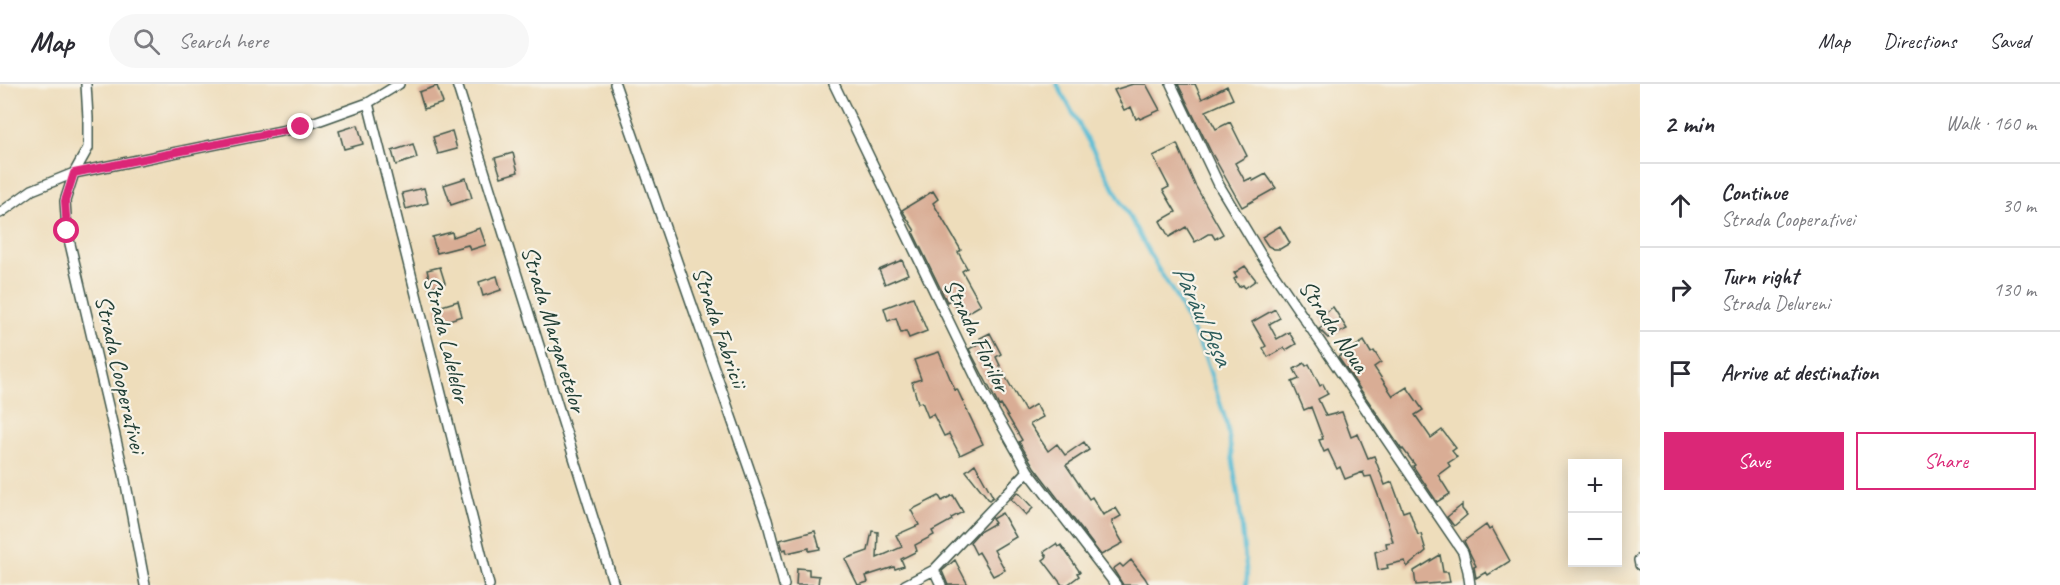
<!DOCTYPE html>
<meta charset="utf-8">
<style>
body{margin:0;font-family:Caveat,sans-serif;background:#f7f7f7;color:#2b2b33}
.controls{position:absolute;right:18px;bottom:18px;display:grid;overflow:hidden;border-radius:0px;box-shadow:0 3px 15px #0003}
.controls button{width:54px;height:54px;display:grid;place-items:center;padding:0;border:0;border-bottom:2px solid #e1e1e2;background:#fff;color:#2b2b33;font:30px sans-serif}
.stop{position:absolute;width:18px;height:18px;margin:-14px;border:4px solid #db2777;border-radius:50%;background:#fff}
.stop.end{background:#db2777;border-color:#fff;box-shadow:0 2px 6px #0008}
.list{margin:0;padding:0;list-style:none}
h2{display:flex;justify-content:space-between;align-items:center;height:78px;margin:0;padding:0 24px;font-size:26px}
h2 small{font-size:20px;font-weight:400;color:#7c7c81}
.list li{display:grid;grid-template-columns:39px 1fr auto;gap:18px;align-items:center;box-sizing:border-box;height:84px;padding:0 24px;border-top:2px solid #e1e1e2}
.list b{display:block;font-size:22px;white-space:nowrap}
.list p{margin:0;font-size:20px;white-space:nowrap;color:#7c7c81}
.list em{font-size:20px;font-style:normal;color:#7c7c81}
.actions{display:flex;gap:12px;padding:18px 24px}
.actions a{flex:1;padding:14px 0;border:2px solid #db2777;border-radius:0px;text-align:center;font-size:21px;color:#db2777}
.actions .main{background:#db2777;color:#fff}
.icon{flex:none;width:33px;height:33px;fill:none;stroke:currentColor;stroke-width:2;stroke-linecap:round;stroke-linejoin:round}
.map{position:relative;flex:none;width:1640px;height:501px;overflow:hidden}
header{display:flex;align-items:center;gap:36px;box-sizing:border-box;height:84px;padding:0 30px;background:#fff;border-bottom:2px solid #e1e1e2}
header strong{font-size:28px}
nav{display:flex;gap:33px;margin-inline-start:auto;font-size:21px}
.search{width:420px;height:54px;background:#f7f7f7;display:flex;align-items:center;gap:15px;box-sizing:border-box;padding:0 21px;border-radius:33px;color:#7c7c81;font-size:22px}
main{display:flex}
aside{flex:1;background:#fff}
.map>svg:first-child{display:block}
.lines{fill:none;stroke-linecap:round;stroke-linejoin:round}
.stream{stroke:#58bdd6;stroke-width:4}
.building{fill:#d9ad95}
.street-casing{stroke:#3e5548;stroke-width:12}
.street{stroke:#fff;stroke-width:9}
.route{stroke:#db2777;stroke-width:8}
.labels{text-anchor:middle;stroke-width:4.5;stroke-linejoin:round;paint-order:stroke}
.street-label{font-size:24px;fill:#1f3d34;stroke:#f7f3e8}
.water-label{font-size:26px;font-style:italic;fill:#2d5d5c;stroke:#f7f3e8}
</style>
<header>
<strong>Map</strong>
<div class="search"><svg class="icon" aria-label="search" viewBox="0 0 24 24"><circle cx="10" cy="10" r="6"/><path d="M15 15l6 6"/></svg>Search here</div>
<nav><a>Map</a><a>Directions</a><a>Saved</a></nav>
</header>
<main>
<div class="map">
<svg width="1640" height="501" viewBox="0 0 1640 501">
<rect width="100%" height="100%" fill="#f7f3e8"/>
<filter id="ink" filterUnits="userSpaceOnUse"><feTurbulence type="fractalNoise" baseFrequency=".0167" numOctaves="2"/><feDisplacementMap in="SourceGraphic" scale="12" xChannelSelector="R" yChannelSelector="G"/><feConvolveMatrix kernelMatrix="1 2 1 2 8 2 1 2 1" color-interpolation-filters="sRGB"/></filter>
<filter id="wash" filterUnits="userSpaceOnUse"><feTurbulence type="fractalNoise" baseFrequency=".008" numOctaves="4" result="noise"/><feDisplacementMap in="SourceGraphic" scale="24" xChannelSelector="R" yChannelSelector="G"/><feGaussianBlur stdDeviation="1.35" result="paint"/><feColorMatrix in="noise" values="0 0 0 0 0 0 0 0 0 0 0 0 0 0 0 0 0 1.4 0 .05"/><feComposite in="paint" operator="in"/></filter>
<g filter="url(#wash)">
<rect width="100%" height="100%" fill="#edb"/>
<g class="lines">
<path class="stream" d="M 1057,0 L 1157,183 L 1175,211 L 1205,273 L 1227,340 L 1239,417 L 1247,492 L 1246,501"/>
</g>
<g id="blocks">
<path class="building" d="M 1133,0 L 1146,0 L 1160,26 L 1140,35 L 1139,33 L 1136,35 L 1131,23 L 1124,26 L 1114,6 Z
M 1178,0 L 1195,0 L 1202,15 L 1227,2 L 1233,15 L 1206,27 L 1216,45 L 1230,38 L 1247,72 L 1235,79 L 1245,97 L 1251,94 L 1253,97 L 1266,90 L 1276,104 L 1242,123 L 1211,68 Z
M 437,2 L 443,19 L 424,25 L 419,8 Z
M 358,41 L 363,60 L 344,65 L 339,47 Z
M 452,47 L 457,65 L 438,70 L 433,53 Z
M 413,60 L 417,74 L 396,81 L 392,67 Z
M 1177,60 L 1195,101 L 1223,150 L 1215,155 L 1212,150 L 1208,150 L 1195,158 L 1186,143 L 1169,153 L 1160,137 L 1176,128 L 1163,106 L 1169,103 L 1153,72 Z
M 513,69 L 518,88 L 501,93 L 495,74 Z
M 466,94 L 472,114 L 451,121 L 444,101 Z
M 424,104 L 428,119 L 406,125 L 402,109 Z
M 933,107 L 938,115 L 933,119 L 961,166 L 958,168 L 967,184 L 962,187 L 981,221 L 962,232 L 952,215 L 947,218 L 913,148 L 915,147 L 902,126 Z
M 1280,142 L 1290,159 L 1280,165 L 1274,165 L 1268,162 L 1262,153 Z
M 480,144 L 486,161 L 470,166 L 468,161 L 437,169 L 432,153 L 452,148 L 453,153 Z
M 902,176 L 908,190 L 885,200 L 879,186 Z
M 1245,182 L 1256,196 L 1245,204 L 1243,201 L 1239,203 L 1234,195 L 1237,193 L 1234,189 Z
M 440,183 L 445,199 L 431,203 L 427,186 Z
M 497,192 L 501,206 L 483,212 L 479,198 Z
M 913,213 L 927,247 L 909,254 L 906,247 L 901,249 L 896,234 L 888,237 L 884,224 Z
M 458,217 L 462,232 L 439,239 L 435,224 Z
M 1333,223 L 1347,245 L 1328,254 L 1319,245 L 1325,241 L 1320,232 Z
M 1275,225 L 1280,234 L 1269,240 L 1277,255 L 1289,248 L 1296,260 L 1286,266 L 1284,264 L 1268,273 L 1263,264 L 1266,262 L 1252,238 Z
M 990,249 L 1001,270 L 996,273 L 1005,292 L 1025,327 L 1036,320 L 1043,333 L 1030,340 L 1048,367 L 1057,360 L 1065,371 L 1084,358 L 1089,366 L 1066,381 L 1089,415 L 1092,413 L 1103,431 L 1116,424 L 1121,432 L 1112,437 L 1112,440 L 1123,459 L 1101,471 L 1034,383 L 1019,358 L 1022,356 L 1001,321 L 999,322 L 969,265 L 982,258 L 980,254 Z
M 1364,257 L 1371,269 L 1374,267 L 1381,278 L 1374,283 L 1393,312 L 1407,303 L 1423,326 L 1415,331 L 1431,354 L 1442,346 L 1456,364 L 1452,367 L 1457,373 L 1448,379 L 1450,382 L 1438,391 L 1450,410 L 1437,418 L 1413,382 L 1415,381 L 1403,365 L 1402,366 L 1338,273 Z
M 939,268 L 955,306 L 957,305 L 983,360 L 960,371 L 949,350 L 944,352 L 933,330 L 928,333 L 922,318 L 918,319 L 912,298 L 921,295 L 914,276 Z
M 1304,279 L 1306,282 L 1309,280 L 1320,302 L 1323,300 L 1328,310 L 1318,315 L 1326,332 L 1342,328 L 1351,353 L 1358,350 L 1368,374 L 1374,372 L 1385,401 L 1392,398 L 1403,428 L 1409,426 L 1418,451 L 1421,450 L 1426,467 L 1407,483 L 1405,477 L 1387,481 L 1388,484 L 1378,486 L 1375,468 L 1387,464 L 1386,459 L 1393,458 L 1385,430 L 1371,392 L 1365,393 L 1363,388 L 1345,395 L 1340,383 L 1337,385 L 1328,366 L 1324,368 L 1319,356 L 1323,355 L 1311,323 L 1304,326 L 1292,298 L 1299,295 L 1294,285 Z
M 975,380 L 993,413 L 989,416 L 966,387 Z
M 1018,408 L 1033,424 L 1026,431 L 1011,415 Z
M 953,411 L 963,428 L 951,434 L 952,436 L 932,447 L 934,451 L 915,461 L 917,467 L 901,475 L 904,482 L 895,485 L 894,483 L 866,492 L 868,498 L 858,501 L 845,475 L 868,467 L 872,447 L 878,448 L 877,474 L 902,463 L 896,451 L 919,441 L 911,426 L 939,412 L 942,417 Z
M 1462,421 L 1462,425 L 1467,431 L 1454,442 L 1447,433 Z
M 1002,429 L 1016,453 L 994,466 L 1005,486 L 993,492 L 979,468 L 976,470 L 970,458 L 979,448 L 995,439 L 992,435 Z
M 1486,441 L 1489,446 L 1492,444 L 1510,477 L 1488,491 L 1486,488 L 1476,494 L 1474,483 L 1476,482 L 1464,457 Z
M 815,447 L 820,465 L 809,467 L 809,464 L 787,469 L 786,465 L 783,466 L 780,456 Z
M 1056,460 L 1058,463 L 1061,461 L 1080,488 L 1077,489 L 1079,492 L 1067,501 L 1062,501 L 1043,476 L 1047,473 L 1044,468 Z
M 1440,471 L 1443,488 L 1448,488 L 1450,498 L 1416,501 L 1414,487 Z
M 955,476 L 968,501 L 948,501 L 942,487 Z
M 1131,476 L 1145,494 L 1149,501 L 1123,501 L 1113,485 L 1120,480 L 1123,483 Z
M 797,484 L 809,485 L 809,491 L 819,492 L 818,501 L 796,501 Z"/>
</g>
</g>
<g filter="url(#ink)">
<use href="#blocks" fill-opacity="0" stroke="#3e5548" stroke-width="1.5"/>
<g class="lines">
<g class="street-casing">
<path id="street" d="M 86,0 L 88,34 L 88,64 L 74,89 L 65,117 L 67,147 L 124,390 L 145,501
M 457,0 L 614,501
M 615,0 L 767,436 L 784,501
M 834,0 L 982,306 L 1028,387 L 1116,501
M 1171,0 L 1219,101 L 1261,171 L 1463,468 L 1468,487 L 1470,501
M 368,19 L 489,501
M 0,129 L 32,106 L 74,89 L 301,43 L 368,19 L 399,0
M 1639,476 L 1640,481
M 934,486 L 941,501
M 905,501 L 934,486 L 1028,387"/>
</g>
<use href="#street" class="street"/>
</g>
</g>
<g class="lines" filter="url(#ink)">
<path class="route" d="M 67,147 L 65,117 L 74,89 L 301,43"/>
</g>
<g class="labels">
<g class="street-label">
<text transform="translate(1334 242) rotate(56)" y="8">Strada Noua</text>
<text transform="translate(720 243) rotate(71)" y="8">Strada Fabricii</text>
<text transform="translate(554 245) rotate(73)" y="8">Strada Margaretelor</text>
<text transform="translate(977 251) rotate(64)" y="8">Strada Florilor</text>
<text transform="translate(447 255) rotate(76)" y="8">Strada Lalelelor</text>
<text transform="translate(121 290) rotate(77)" y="8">Strada Cooperativei</text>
</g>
<g class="water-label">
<text transform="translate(1203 231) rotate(65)" y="9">Pârâul Beșa</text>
</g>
</g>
</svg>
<div class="controls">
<button>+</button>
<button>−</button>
</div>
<div class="stop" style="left:67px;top:147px"></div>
<div class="stop end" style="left:301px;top:43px"></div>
</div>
<aside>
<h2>2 min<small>Walk · 160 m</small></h2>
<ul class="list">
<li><svg class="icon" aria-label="ahead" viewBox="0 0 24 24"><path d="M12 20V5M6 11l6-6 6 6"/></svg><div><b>Continue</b><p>Strada Cooperativei</p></div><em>30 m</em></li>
<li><svg class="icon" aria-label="right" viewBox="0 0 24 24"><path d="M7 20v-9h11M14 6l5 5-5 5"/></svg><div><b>Turn right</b><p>Strada Delureni</p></div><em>130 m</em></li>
<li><svg class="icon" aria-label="arrive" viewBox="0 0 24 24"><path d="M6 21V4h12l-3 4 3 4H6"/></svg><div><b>Arrive at destination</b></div></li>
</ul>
<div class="actions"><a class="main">Save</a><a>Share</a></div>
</aside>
</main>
